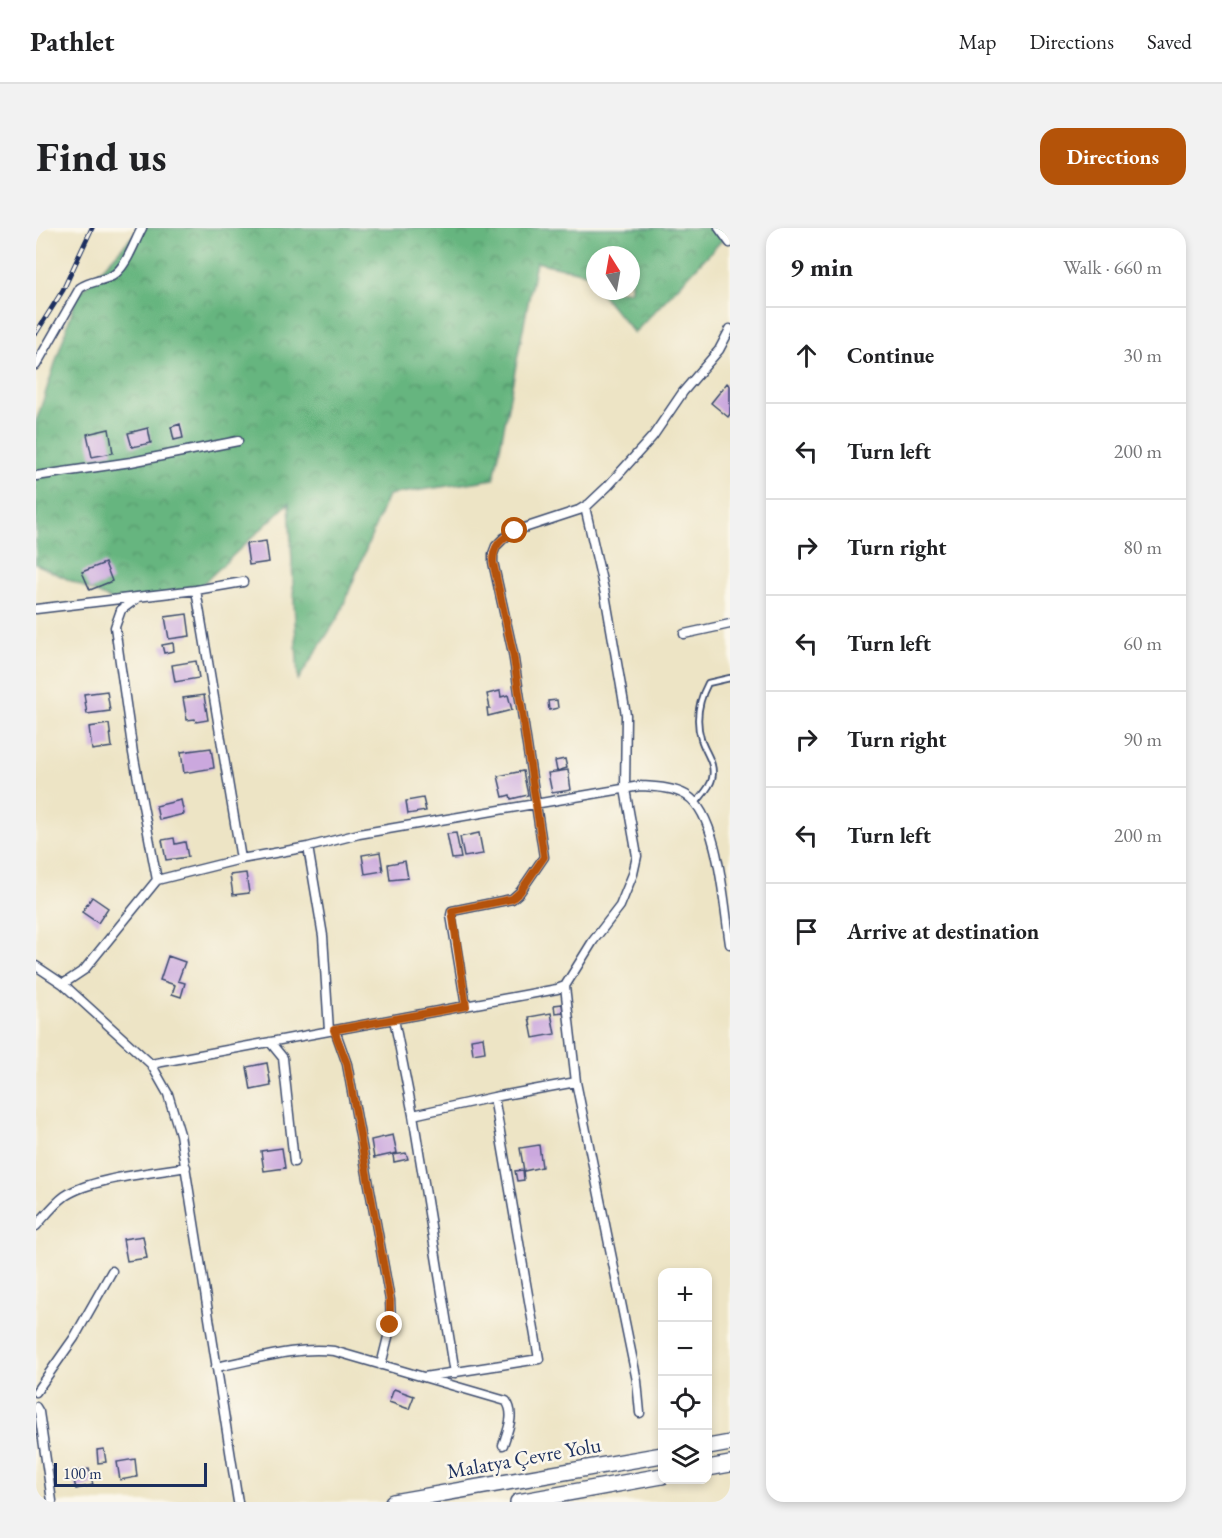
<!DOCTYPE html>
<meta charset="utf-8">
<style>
body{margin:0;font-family:"EB Garamond",serif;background:#f2f2f2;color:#202124}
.controls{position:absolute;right:18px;bottom:18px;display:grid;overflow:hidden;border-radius:12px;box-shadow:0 3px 9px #0003}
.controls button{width:54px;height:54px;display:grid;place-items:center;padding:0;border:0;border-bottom:2px solid #e0e0e0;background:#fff;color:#202124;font:30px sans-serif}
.compass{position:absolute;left:550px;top:18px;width:54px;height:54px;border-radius:50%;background:#fff;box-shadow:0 3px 9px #0003;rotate:349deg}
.scale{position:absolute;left:18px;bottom:15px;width:153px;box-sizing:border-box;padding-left:6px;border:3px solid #1b2f5e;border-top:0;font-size:16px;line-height:21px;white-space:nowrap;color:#1b2f5e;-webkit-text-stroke:4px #fbf7ec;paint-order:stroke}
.stop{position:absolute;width:18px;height:18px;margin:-14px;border:4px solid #b45309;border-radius:50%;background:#fff}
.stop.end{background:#b45309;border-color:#fff;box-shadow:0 2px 6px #0008}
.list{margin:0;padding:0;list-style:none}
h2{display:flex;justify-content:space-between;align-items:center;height:78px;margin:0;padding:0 24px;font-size:26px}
h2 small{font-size:20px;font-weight:400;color:#757577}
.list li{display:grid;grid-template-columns:39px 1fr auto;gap:18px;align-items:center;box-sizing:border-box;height:96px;padding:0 24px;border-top:2px solid #e0e0e0}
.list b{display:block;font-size:22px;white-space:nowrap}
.list em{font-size:20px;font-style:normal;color:#757577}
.icon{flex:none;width:33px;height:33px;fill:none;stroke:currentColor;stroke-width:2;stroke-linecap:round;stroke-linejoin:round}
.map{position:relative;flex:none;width:694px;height:1274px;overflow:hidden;border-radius:18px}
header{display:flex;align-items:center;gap:36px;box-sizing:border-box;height:84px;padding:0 30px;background:#fff;border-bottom:2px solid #e0e0e0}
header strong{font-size:28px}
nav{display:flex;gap:33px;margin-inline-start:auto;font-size:21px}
.intro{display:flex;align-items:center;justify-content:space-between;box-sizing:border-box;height:144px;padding:0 36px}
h1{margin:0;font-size:42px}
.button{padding:15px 27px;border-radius:18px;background:#b45309;color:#fff;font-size:21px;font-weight:700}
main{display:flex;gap:36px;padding:0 36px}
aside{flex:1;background:#fff;border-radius:18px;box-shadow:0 3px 9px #0003}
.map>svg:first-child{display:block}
.forest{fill:url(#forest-crowns);stroke:#40726e;stroke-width:1.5}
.building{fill:#cba8de}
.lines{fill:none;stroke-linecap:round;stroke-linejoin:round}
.service-casing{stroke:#3a4a6d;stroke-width:8}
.minor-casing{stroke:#3a4a6d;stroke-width:11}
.trunk-casing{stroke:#3a4a6d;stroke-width:18}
.service{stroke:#fff;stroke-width:4.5}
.minor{stroke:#fff;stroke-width:8}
.trunk{stroke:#fff;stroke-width:15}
.rail-casing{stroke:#1b2f5e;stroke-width:5}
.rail{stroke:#fbf7ec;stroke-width:3;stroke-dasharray:9;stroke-linecap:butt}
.route{stroke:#b45309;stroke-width:8}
.labels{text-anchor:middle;stroke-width:5;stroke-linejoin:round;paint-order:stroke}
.street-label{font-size:21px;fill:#1b2f5e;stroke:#fbf7ec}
</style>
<header>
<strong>Pathlet</strong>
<nav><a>Map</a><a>Directions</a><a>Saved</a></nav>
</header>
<div class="intro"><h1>Find us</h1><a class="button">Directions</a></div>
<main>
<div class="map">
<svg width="694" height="1274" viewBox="0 0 694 1274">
<defs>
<pattern id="forest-crowns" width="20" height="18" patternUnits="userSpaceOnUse" patternTransform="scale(1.5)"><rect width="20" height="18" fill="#66b57f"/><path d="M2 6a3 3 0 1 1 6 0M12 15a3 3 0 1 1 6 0" fill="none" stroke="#53946b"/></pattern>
</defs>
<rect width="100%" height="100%" fill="#fbf7ec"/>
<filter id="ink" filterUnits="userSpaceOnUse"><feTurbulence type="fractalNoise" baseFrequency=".0167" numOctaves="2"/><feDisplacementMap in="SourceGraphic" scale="12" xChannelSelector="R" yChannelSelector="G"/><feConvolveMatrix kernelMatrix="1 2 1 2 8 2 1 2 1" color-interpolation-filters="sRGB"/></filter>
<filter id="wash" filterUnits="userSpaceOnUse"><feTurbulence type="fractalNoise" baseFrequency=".008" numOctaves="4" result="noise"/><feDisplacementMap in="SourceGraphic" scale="24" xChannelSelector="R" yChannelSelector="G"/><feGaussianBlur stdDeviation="1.35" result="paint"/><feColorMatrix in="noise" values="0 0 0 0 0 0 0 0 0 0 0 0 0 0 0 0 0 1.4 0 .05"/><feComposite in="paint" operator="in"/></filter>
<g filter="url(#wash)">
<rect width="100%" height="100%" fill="#ede4c5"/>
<path class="forest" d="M 104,0 L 684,0 L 690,8 L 598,105 L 563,63 L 595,63 L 595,27 L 559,27 L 559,58 L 549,45 L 500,34 L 458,251 L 352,267 L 303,388 L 262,452 L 253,275 L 160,362 L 77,373 L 0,336 L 0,194 L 41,68 Z"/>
<g id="blocks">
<path class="building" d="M 691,155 L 694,158 L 694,186 L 692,189 L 675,175 Z
M 144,196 L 147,210 L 138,212 L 135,199 Z
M 112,200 L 115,215 L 96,219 L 92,205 Z
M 73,201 L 77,225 L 56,229 L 51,206 Z
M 230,313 L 233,334 L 213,337 L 210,316 Z
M 69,335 L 76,353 L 54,362 L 46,344 Z
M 151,386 L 154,408 L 133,411 L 129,389 Z
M 137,415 L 138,423 L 128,425 L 126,417 Z
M 160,433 L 163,450 L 139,454 L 136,437 Z
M 71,463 L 74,483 L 51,486 L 48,466 Z
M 464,463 L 465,469 L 472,467 L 476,482 L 452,488 L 451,480 L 454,480 L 451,466 Z
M 168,467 L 172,492 L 160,494 L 159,491 L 151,492 L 147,470 Z
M 521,472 L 522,480 L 513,482 L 512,473 Z
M 73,496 L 76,519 L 56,522 L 53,499 Z
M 175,520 L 178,540 L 148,545 L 145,524 Z
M 529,531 L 531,540 L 521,543 L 519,533 Z
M 532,542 L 535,562 L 516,565 L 512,545 Z
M 487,543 L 492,567 L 475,571 L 474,567 L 467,569 L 462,548 Z
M 387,570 L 390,583 L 372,586 L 370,573 Z
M 145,572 L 148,586 L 123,592 L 120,578 Z
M 420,605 L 425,630 L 416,631 L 411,606 Z
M 443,605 L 447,626 L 428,629 L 424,609 Z
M 138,610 L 139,616 L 149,614 L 152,629 L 130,632 L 126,612 Z
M 344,624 L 347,643 L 329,646 L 326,627 Z
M 369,633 L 372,650 L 354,652 L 352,636 Z
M 210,645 L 213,665 L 197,667 L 194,647 Z
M 56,669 L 72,680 L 62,695 L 46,684 Z
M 132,728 L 149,734 L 142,753 L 149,755 L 145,769 L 136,766 L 139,757 L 124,752 Z
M 526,776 L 527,784 L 519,785 L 518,777 Z
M 515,785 L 519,806 L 497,810 L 493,789 Z
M 447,809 L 449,824 L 437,826 L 435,811 Z
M 231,835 L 235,858 L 215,862 L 211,839 Z
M 357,907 L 361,925 L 338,930 L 335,912 Z
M 503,917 L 506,939 L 488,943 L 484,920 Z
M 246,920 L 249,940 L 228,943 L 225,923 Z
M 370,925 L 372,931 L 358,934 L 357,927 Z
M 487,942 L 488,952 L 481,953 L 479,943 Z
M 107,1008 L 111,1030 L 91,1033 L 87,1011 Z
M 358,1161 L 378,1168 L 373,1181 L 353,1174 Z
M 68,1221 L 70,1234 L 62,1235 L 61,1222 Z
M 99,1231 L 101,1249 L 84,1252 L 81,1234 Z
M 53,1241 L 57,1257 L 40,1261 L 36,1244 Z"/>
</g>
</g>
<g filter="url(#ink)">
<use href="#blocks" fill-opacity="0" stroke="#3a4a6d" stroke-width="1.5"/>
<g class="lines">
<g class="service-casing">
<path id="service" d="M 660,575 C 665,568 674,560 676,551 C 680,535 669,525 665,511 C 659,491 663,472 672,455 L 694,450"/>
</g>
<g class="minor-casing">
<path id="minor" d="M 683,0 L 694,15
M 0,137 L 44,60 C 54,53 66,53 76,48 C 90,40 98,15 106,0
M 0,248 L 95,234 L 202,213
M 160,362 L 207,354
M 100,371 L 85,382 L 79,399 L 97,525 L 121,652
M 0,381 L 160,362 L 205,631
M 648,406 L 694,396
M 272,619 L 287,708 L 293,803
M 0,738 L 27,756 L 48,742 L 121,652 L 205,631 L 272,619 L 323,606 L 604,558 C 619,559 636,559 650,567 C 683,586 688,679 694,716
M 27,756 L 115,836 L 132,866 L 144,906 L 202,1274
M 529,758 L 540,854 L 601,1153 L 604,1185
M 430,778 L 415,687 L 416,683 L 476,671 L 484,664 L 508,629 L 477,425 L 457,334 L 457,326 L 460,318 L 468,310 L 479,303 L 543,282 L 553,276 L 572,258 L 617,208 L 647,164 L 683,122 L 694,101
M 358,791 L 377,887 L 419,1145
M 299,802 L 311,836 L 354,1072 L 355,1097 L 345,1137
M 234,814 L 247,830 L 258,934
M 115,836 L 521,761 L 529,758 L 557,713 L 584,678 L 597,646 L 601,628 L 589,561 L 590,487 L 569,366 L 549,279
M 377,887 L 458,869 L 540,854
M 0,998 C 9,988 18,976 29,968 C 55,950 117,945 150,939
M 180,1139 C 218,1132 259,1118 298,1123 L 470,1173 C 480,1186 471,1204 467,1217
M 388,1149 L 503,1131 L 458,869
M 0,1164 L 38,1110 L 76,1043
M 0,1179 L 3,1184 L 16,1273"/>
</g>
<g class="trunk-casing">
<path id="trunk" d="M 672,1219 L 694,1215
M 672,1240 L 694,1236
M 357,1274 L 626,1227
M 482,1274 L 626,1248"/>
</g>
<use href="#service" class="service"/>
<use href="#minor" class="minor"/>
<use href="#trunk" class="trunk"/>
<g class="rail-casing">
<path id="rail" d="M 0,105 L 27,62 L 56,0"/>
</g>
<use href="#rail" class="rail"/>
</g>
</g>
<g class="lines" filter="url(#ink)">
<path class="route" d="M 354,1097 L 354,1072 L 311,836 L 298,802 L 430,778 L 416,683 L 476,671 L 484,664 L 508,629 L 477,425 L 457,334 C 457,317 465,311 479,303"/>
</g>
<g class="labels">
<g class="street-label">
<text transform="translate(488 1230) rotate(-10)" y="7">Malatya Çevre Yolu</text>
</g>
</g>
</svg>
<div class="controls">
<button>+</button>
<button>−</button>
<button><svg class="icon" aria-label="locate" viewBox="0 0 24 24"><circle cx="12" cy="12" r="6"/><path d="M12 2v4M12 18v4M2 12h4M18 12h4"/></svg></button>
<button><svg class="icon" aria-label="layers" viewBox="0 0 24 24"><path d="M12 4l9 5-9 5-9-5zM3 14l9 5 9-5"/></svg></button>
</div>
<svg class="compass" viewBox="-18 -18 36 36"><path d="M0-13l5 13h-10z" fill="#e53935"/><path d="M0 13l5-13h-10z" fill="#757577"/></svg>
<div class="scale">100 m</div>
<div class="stop" style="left:479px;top:303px"></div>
<div class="stop end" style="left:354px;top:1097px"></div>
</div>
<aside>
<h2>9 min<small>Walk · 660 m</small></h2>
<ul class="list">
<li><svg class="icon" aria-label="ahead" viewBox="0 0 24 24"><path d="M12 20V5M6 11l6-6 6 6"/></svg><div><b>Continue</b></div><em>30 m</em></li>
<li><svg class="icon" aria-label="left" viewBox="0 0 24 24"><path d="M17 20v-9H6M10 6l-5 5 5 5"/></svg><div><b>Turn left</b></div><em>200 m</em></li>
<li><svg class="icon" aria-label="right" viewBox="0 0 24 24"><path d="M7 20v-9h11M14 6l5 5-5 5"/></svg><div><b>Turn right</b></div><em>80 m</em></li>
<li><svg class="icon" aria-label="left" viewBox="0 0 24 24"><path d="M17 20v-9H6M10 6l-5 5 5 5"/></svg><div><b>Turn left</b></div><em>60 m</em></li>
<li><svg class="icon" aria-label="right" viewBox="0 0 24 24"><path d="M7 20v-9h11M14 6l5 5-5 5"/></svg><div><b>Turn right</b></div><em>90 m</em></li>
<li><svg class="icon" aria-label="left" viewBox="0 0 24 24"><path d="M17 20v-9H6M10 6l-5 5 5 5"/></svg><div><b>Turn left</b></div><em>200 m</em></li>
<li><svg class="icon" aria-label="arrive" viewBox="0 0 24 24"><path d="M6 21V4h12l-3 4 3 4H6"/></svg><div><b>Arrive at destination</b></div></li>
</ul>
</aside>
</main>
